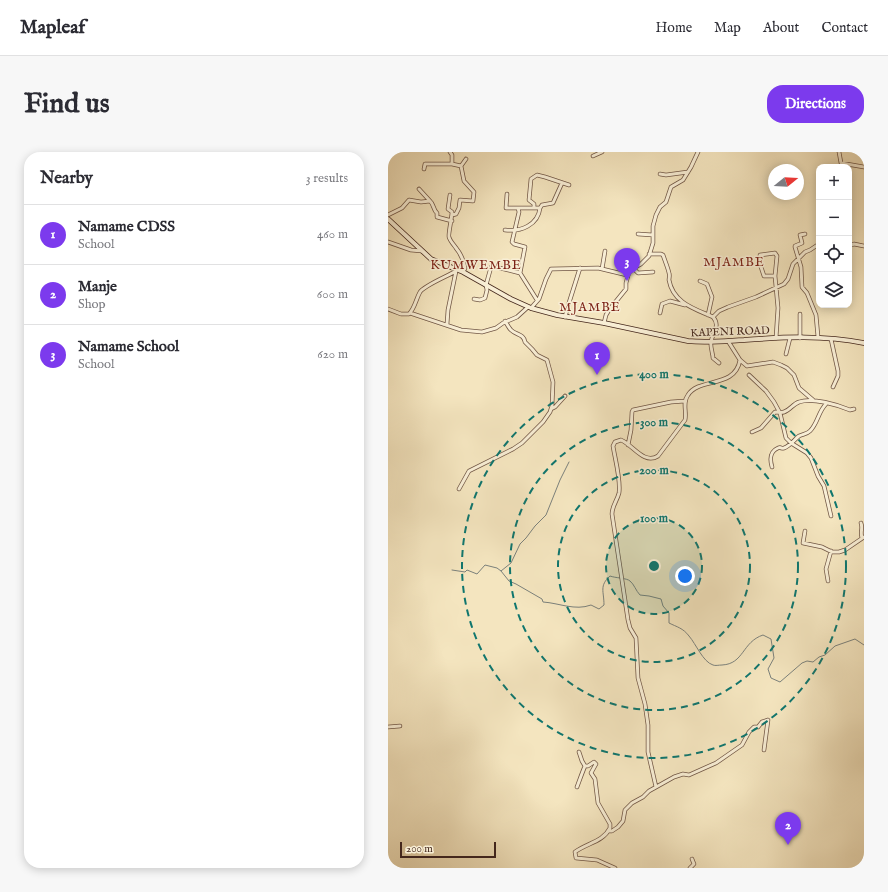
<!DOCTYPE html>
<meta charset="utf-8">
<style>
body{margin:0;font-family:"IM FELL English",serif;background:#f7f7f7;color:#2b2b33}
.controls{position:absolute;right:12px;top:12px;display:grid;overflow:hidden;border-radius:8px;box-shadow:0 2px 10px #0003}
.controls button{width:36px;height:36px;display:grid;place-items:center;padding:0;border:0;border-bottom:1px solid #e1e1e2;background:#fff;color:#2b2b33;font:20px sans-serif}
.compass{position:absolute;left:380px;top:12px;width:36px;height:36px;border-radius:50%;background:#fff;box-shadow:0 2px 10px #0003;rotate:72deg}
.scale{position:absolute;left:12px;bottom:10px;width:96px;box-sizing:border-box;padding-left:4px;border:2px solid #44271c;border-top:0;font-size:11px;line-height:14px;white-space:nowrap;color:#44271c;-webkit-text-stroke:3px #f8eed5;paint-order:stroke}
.you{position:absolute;left:297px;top:424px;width:14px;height:14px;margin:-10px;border:3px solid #fff;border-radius:50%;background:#1a73e8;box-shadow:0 0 0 6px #1a73e833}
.badge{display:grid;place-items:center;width:26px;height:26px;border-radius:50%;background:#7c3aed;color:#fff;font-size:13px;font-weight:700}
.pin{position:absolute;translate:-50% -33px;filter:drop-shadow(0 1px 2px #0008)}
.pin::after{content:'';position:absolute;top:21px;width:14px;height:12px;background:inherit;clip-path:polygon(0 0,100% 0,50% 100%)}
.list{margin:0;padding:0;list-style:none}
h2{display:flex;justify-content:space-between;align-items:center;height:52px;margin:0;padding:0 16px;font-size:17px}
h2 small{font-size:13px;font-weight:400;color:#7c7c81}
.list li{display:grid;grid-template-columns:26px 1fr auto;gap:12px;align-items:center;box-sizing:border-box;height:60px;padding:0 16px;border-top:1px solid #e1e1e2}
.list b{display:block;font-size:15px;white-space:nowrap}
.list p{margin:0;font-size:13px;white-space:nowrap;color:#7c7c81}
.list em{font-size:13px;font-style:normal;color:#7c7c81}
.icon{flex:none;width:22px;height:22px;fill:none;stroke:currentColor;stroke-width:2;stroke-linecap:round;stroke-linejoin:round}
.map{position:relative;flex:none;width:476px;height:716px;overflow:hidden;border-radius:16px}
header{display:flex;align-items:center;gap:24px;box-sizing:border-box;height:56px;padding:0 20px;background:#fff;border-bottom:1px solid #e1e1e2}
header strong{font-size:19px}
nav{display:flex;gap:22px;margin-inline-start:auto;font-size:14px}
.intro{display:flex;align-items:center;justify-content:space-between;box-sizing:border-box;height:96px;padding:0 24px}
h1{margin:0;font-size:28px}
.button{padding:10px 18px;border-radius:16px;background:#7c3aed;color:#fff;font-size:14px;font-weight:700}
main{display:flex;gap:24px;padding:0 24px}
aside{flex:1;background:#fff;border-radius:16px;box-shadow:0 2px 10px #0003}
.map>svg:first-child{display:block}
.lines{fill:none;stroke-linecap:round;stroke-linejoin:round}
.stream{stroke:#7b817c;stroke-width:1}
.minor-casing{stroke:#705645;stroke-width:4.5}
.secondary-casing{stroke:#44271c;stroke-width:5.5}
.minor{stroke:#f8eed5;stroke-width:3}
.secondary{stroke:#f8eed5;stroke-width:4}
.ring{fill:none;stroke:#0f766e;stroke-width:2;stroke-dasharray:7 5}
.labels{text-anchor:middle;stroke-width:3;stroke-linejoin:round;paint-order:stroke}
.street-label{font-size:11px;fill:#44271c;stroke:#f8eed5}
.quarter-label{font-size:13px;letter-spacing:1px;fill:#7a1f14;stroke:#f8eed5}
.centre{fill:#0f766e;stroke:#f8eed5;stroke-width:2}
.ring-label{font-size:12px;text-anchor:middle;font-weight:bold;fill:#0f766e;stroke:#f8eed5;stroke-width:3;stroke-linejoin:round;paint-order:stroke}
</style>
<header>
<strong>Mapleaf</strong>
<nav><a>Home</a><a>Map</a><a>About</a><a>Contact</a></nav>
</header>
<div class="intro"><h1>Find us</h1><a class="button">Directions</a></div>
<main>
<aside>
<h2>Nearby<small>3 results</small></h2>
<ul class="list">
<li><span class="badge">1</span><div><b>Namame CDSS</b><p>School</p></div><em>460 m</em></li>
<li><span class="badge">2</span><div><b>Manje</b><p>Shop</p></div><em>600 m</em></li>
<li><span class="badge">3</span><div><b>Namame School</b><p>School</p></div><em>620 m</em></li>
</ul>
</aside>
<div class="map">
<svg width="476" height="716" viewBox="0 0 476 716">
<rect width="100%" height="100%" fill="#f4e5bf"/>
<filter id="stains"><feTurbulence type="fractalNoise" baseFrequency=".005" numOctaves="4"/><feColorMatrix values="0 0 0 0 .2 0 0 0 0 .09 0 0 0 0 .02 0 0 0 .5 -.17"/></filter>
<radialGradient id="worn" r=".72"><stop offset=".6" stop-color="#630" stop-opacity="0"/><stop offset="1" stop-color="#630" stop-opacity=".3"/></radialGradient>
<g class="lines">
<path class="stream" d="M 64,418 L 77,420 L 79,418 L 89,422 L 97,413 L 109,416 L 113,419 L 123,411 L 132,392 L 138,386 L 147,374 L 158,363 L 172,328 L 181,310
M 113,419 L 121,429 L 128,432 L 154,447 L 155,450 C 171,451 187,459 203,453 L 211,457 L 216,453 C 216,439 211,434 222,424 C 227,426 239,426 242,429 C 246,432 248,439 252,443 L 261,444 L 273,447 L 275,454 L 281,461 L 281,471 C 289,475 295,476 301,484 C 308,492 315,510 325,513 C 327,514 331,513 334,513 C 356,512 354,490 375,483 L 383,487 L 386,506 L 380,517 L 383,526 L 392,530 L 414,511 L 419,509 L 425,510 L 431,505 L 437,503 L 447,494 L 467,487 L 476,493"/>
<g class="minor-casing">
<path id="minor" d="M 62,0 L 64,3 L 64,12 L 73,14
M 451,0 L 453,11 L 476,15
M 205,4 L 214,0
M 36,17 L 37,12 L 64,12
M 272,22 L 278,23 L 300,20
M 119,42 L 118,56 L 130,56 L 131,60 L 124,90 L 126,92 L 137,95 L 132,121 L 149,148
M 62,43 L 60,57 L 64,60 C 64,65 60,83 61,85 C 62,89 66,93 68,96 C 72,101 76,109 77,116 L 75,120
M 42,49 C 46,52 45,58 49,61 L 49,65 L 64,69
M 130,56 L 152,56 L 154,53 L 165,51 L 174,31
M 146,56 L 146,52 L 141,48 L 143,27 L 149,23 L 157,25 L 181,33
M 0,63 L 14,56 L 21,48 L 33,50 L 42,49 L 31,37
M 64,63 L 68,62 L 71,56 L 72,48 L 85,49 L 86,40 L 76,29 L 73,14 L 78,7
M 117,78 C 133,80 150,73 152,56
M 250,82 L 265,83
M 417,82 L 412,83 L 414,91 L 407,94 L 407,95 L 413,115 L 414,135 L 419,141 L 428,163 L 430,185
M 0,90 L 23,98 L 34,99
M 461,94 L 466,92 L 476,94
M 261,102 L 273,102 L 275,103 C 277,109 280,116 281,121 C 282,123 281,126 281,128 C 285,151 307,157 325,165 C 333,174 324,181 323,190 C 322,194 325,202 325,206 L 331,211
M 112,116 L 132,121
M 245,116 L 250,121 L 265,120
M 214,117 L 217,99
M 387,124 L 376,124 L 371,109 L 372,103 L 387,101 L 389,104 L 387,124 L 390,156 L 388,186
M 312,129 L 319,132 L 324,145 L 320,163
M 86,147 L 92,148 L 97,146 L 99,138 L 98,133 L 103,115
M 143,156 L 151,147 L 158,127 L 163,117 L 210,116 L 239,123 L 244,117 L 253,112 L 261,104 L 265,91 L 265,74 L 268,63 L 272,55 L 278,50 L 283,35 L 295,28 L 303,15 L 310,0
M 0,157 L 13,162 L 21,162 C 27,156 28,147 32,140 C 37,133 60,124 68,119
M 22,161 L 73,178 L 94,180 L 108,176 L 115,171 L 129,165 L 140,155
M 272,161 L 274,152 L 282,149 L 297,153
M 412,162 L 412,186
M 177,165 L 180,154 L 192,116
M 325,165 L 331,159 L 340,155 L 368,145 L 396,132 L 400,127 L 405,112 L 417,100 L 422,98 L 431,92
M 216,171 L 218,163 L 221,158 L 238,137 L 238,131 L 241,120
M 59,172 L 60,158 L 68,119
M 443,187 L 450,219 L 450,224 L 445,235
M 398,202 L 402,186
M 352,208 L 359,214 L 385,210 L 393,213 L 399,216 L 406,223 L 411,236 L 425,248
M 361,223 L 378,239 L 386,250 L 392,261 L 398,286 L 403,291 L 419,301 L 423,306 L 430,324 L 436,334 L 443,364
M 163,257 L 167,255 L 177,244
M 364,280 L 373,276 L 387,260 C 390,260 393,261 396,260 C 402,258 405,252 411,250 C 424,245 450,253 462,258 L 466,257
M 240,293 L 243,278 L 244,260 L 245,258 L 283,250 L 297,249
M 384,315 C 382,308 381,300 390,296 C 394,294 391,297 396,296 C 402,294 406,288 411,284 C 415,282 419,282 422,279 C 430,271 430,260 438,252
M 71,337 L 81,319 L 125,297 L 134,291 L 155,270 L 162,260 L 164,254 L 165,230 L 159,208 L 149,203 L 144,197 L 137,190 C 136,182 128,183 123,178 C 121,176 119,172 117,169
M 473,371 C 475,376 472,380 474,386
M 417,379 L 415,391 L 434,395 L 444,400 L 451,400 L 457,398 L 476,385
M 440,429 L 438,417 L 443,399
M 0,575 L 12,574
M 197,614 L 200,614 L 206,610 L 208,612 L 203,621 L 207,627 L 210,651 L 222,672 L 222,676 C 215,690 199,691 187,700 L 188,706 L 209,708 L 227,716
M 189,635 C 192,627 194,621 197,614 L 194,609 L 191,600
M 268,635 L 260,600 L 260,573 L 257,552 L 250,526 L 248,486 L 242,476 L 240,468 L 224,362 C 224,354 229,349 231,341 C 233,328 227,307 225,294 L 227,290 L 233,288 C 245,293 256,313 270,304 L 297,268 C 299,259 294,251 300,243 C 311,225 347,237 352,208 L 340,189
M 221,679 L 224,679 L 230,675 L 235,669 L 237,658 L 244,651 L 255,645 L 261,639 L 286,625 L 295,622 L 301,623 L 328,611 L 354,593 L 361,580 L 366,575 L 370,575 L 374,570 L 380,568 L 376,598
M 302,716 L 306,712 L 304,707"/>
</g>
<g class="secondary-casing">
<path id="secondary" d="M 0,67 L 43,107 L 75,120 L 123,147 L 143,156 L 169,163 L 216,171 L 300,189 C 319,191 337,189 356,188 C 396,185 436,183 476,191"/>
</g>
<use href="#minor" class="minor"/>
<use href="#secondary" class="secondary"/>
</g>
<circle cx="266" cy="414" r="48" fill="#0f766e" fill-opacity=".12"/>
<g class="ring">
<circle cx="266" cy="414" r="48"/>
<circle cx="266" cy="414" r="96"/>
<circle cx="266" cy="414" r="144"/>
<circle cx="266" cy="414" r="192"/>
</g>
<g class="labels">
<g class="street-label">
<text transform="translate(342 179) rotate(-2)" y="4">KAPENI ROAD</text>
</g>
<g class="quarter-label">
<text x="346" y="114">MJAMBE</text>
<text x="88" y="117">KUMWEMBE</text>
<text x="202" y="159">MJAMBE</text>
</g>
</g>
<circle cx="266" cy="414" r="6" class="centre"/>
<g class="ring-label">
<text x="266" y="226">400 m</text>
<text x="266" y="274">300 m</text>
<text x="266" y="322">200 m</text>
<text x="266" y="370">100 m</text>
</g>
<rect width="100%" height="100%" filter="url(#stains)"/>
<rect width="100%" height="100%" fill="url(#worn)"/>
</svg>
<div class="controls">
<button>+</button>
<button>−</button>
<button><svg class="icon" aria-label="locate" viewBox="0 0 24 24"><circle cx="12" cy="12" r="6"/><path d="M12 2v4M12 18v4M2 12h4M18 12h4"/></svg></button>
<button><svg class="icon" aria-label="layers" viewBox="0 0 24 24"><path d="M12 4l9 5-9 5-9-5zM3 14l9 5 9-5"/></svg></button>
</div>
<svg class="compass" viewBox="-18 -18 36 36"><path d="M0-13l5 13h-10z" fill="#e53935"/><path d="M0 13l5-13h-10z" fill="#7c7c81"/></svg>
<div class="scale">200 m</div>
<div class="you"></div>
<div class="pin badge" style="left:209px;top:223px">1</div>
<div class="pin badge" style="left:400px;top:693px">2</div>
<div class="pin badge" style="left:239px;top:129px">3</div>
</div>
</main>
